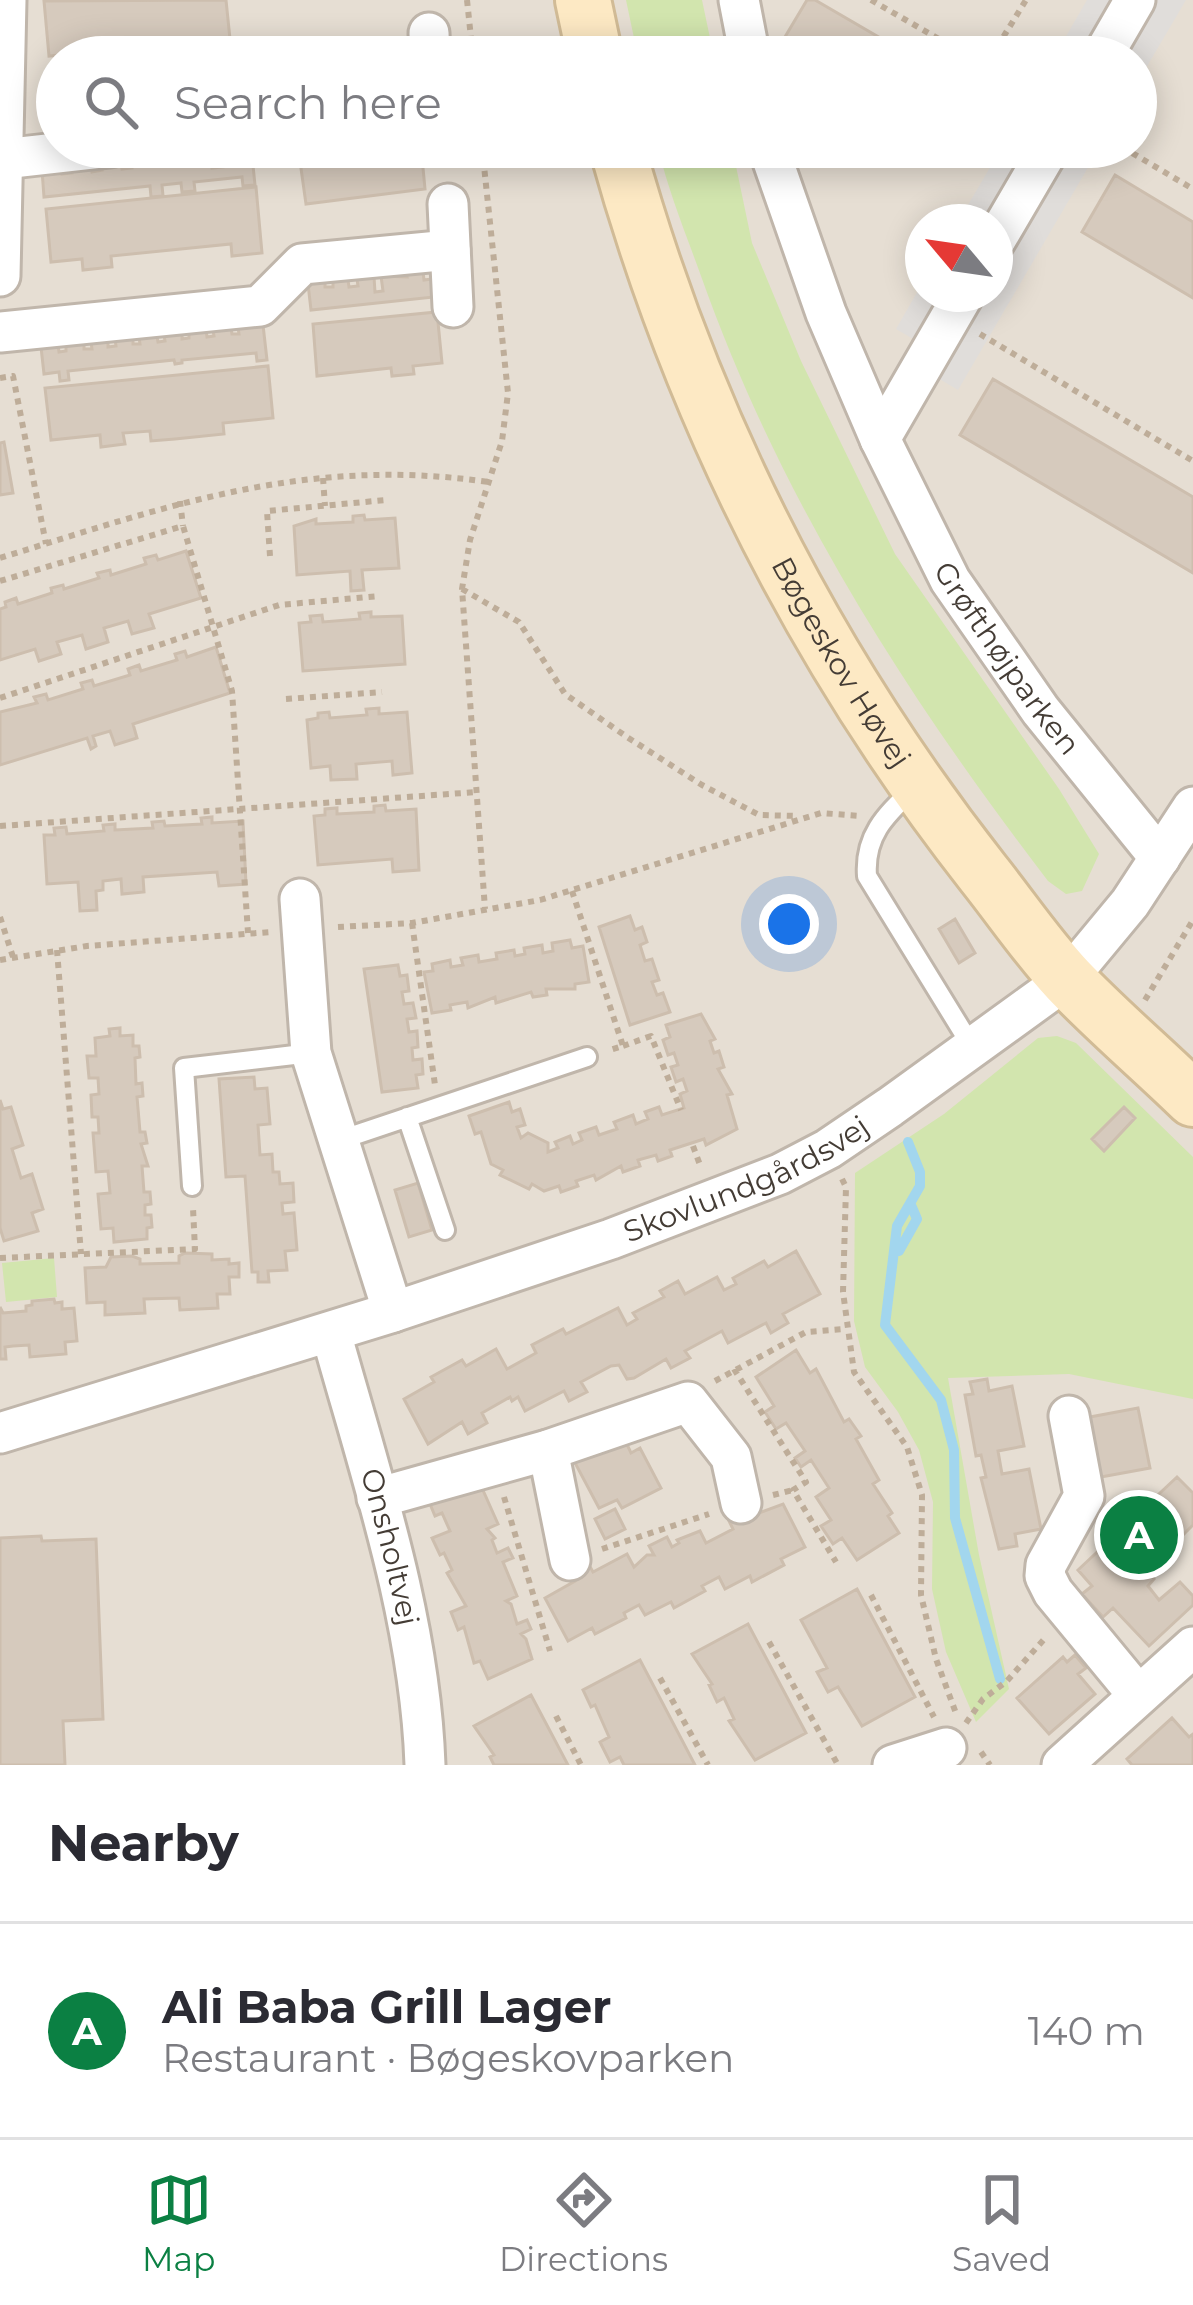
<!DOCTYPE html>
<meta charset="utf-8">
<style>
body{margin:0;font-family:Montserrat,sans-serif;background:#f2f2f3;color:#2b2b33}
.compass{position:absolute;left:905px;top:204px;width:108px;height:108px;border-radius:50%;background:#fff;box-shadow:0 6px 30px #0003;rotate:299deg}
.you{position:absolute;left:789px;top:924px;width:42px;height:42px;margin:-30px;border:9px solid #fff;border-radius:50%;background:#1a73e8;box-shadow:0 0 0 18px #1a73e833}
.badge{display:grid;place-items:center;width:78px;height:78px;border-radius:50%;background:#0b8043;color:#fff;font-size:39px;font-weight:700}
.pin{position:absolute;translate:-50% -50%;border:6px solid #fff;box-shadow:0 3px 12px #0006}
.list{margin:0;padding:0;list-style:none}
h2{display:flex;justify-content:space-between;align-items:center;height:156px;margin:0;padding:0 48px;font-size:51px}
h2 small{font-size:39px;font-weight:400;color:#7c7c81}
.list li{display:grid;grid-template-columns:78px 1fr auto;gap:36px;align-items:center;box-sizing:border-box;height:216px;padding:0 48px;border-top:3px solid #e1e1e2}
.list b{display:block;font-size:45px;white-space:nowrap}
.list p{margin:0;font-size:39px;white-space:nowrap;color:#7c7c81}
.list em{font-size:39px;font-style:normal;color:#7c7c81}
.icon{flex:none;width:66px;height:66px;fill:none;stroke:currentColor;stroke-width:2;stroke-linecap:round;stroke-linejoin:round}
.map{position:relative;flex:none;width:1193px;height:1765px;overflow:hidden}
.search{position:absolute;background:#fff;box-shadow:0 6px 30px #0003;left:36px;right:36px;top:36px;height:132px;display:flex;align-items:center;gap:30px;box-sizing:border-box;padding:0 42px;border-radius:66px;color:#7c7c81;font-size:45px}
.sheet{height:372px;background:#fff}
nav{display:flex;justify-content:space-around;align-items:center;box-sizing:border-box;height:168px;border-top:3px solid #e1e1e2;background:#fff;font-size:33px;color:#7c7c81}
nav a{display:grid;justify-items:center;gap:6px}
nav .on{color:#0b8043}
.map>svg:first-child{display:block}
.residential{fill:#e6ded3;fill-rule:evenodd}
.green{fill:#d2e5ae}
.parking{fill:#e0ddda}
.lines{fill:none;stroke-linecap:round;stroke-linejoin:round}
.stream{stroke:#a2d6ee;stroke-width:10}
.building{fill:#d6cabd;stroke:#cdbeae;stroke-width:3}
.lane-casing{stroke:#c0b6ab;stroke-width:24}
.street-casing{stroke:#c0b6ab;stroke-width:45}
.secondary-casing{stroke:#d1bb96;stroke-width:60}
.path{stroke:#bead99;stroke-width:6;stroke-dasharray:6 6;stroke-linecap:butt}
.lane{stroke:#fff;stroke-width:18}
.street{stroke:#fff;stroke-width:39}
.secondary{stroke:#fde9c4;stroke-width:54}
.labels{text-anchor:middle;stroke-width:9;stroke-linejoin:round;paint-order:stroke}
.street-label{font-size:30px;fill:#443c35;stroke:#fff}
</style>
<div class="map">
<svg width="1193" height="1765" viewBox="0 0 1193 1765">
<rect width="100%" height="100%" fill="#f2ece5"/>
<path class="residential" d="M 0,0 L 1193,0 L 1193,1765 L 0,1765 ZM 57,57 L 1136,57 L 1136,147 L 57,147 ZM 923,222 L 995,222 L 995,294 L 923,294 Z"/>
<path class="green" d="M 626,0 L 702,0 L 714,57 L 638,57 Z
M 658,147 L 732,147 L 752,243 L 801,361 L 895,554 L 1059,789 L 1099,854 L 1082,891 L 1066,894 L 1048,881 C 905,694 780,499 701,276 C 686,234 668,191 658,147 Z
M 1057,1036 L 1076,1043 L 1193,1157 L 1193,1399 L 1069,1374 L 948,1378 L 979,1555 L 1009,1689 L 976,1722 L 946,1652 L 932,1589 L 933,1502 L 919,1450 L 898,1412 L 865,1367 L 854,1321 L 855,1173 L 944,1114 L 1038,1038 Z
M 54,1258 L 57,1297 L 6,1302 L 2,1263 Z"/>
<path class="parking" d="M 1087,0 L 1186,0 L 1136,85 L 1136,57 L 1054,57 Z
M 1002,147 L 1100,147 L 958,390 L 909,361 L 920,343 L 896,329 L 923,282 L 923,294 L 995,294 L 995,222 L 958,222 Z"/>
<g class="lines">
<path class="stream" d="M 908,1142 L 920,1172 L 920,1186 L 897,1226 L 885,1325 L 941,1400 L 954,1450 L 955,1518 L 1000,1679
M 899,1251 L 917,1219 L 911,1205"/>
</g>
<path class="building" d="M 226,0 L 230,39 L 49,56 L 44,1 Z
M 807,0 L 815,0 L 913,57 L 784,57 L 776,52 Z
M 298,147 L 421,147 L 425,189 L 306,204 Z
M 241,151 L 241,157 L 252,156 L 255,185 L 243,186 L 242,177 L 194,182 L 195,191 L 182,192 L 181,183 L 162,185 L 163,196 L 151,197 L 150,186 L 44,197 L 42,170 L 61,168 L 62,174 L 72,173 L 72,167 L 91,166 L 92,172 L 102,170 L 101,165 L 121,163 L 122,169 L 132,168 L 132,161 L 151,160 L 152,166 L 162,165 L 161,158 L 181,157 L 182,163 L 192,162 L 191,155 L 211,154 L 212,168 L 223,167 L 221,152 Z
M 1115,175 L 1193,222 L 1193,298 L 1082,232 Z
M 256,187 L 262,253 L 232,256 L 231,244 L 111,256 L 112,267 L 83,270 L 82,259 L 51,262 L 46,209 Z
M 423,272 L 424,280 L 432,279 L 434,297 L 311,310 L 308,284 L 325,282 L 325,287 L 333,287 L 333,281 L 348,280 L 349,287 L 358,286 L 357,279 L 374,277 L 375,292 L 383,291 L 381,276 L 407,277 L 406,273 Z
M 437,312 L 442,363 L 413,366 L 414,374 L 392,376 L 391,368 L 317,376 L 313,324 Z
M 263,325 L 267,360 L 257,361 L 256,353 L 182,360 L 182,363 L 175,364 L 174,360 L 68,371 L 69,380 L 60,381 L 59,372 L 44,374 L 41,347 L 58,345 L 59,352 L 66,351 L 66,344 L 84,343 L 84,349 L 92,349 L 91,342 L 108,340 L 108,347 L 116,346 L 115,339 L 133,338 L 133,344 L 140,344 L 139,337 L 157,336 L 158,342 L 165,341 L 164,335 L 182,333 L 182,339 L 189,338 L 189,332 L 206,330 L 207,337 L 214,336 L 213,330 L 231,328 L 232,334 L 239,334 L 238,327 Z
M 268,366 L 273,418 L 223,423 L 224,434 L 175,439 L 151,441 L 150,431 L 123,433 L 125,444 L 101,447 L 100,435 L 51,440 L 45,388 Z
M 993,379 L 1193,497 L 1193,573 L 960,435 Z
M 4,442 L 13,493 L 0,495 L 0,443 Z
M 364,515 L 365,520 L 395,518 L 399,568 L 362,570 L 364,590 L 351,591 L 350,571 L 297,575 L 294,526 L 316,519 L 316,524 L 353,522 L 353,516 Z
M 186,551 L 201,598 L 149,614 L 154,628 L 132,634 L 128,621 L 104,628 L 108,642 L 86,649 L 82,635 L 57,642 L 61,654 L 39,661 L 35,649 L 0,660 L 0,609 L 6,607 L 5,602 L 16,598 L 18,604 L 52,593 L 51,588 L 63,585 L 64,589 L 99,578 L 97,573 L 110,570 L 111,575 L 146,564 L 144,558 L 156,555 L 158,560 Z
M 371,612 L 371,617 L 402,616 L 405,664 L 303,671 L 299,623 L 311,622 L 310,616 L 322,615 L 323,622 L 360,619 L 359,613 Z
M 216,647 L 230,693 L 133,724 L 137,738 L 115,745 L 110,731 L 93,736 L 96,746 L 91,749 L 87,738 L 0,765 L 0,712 L 37,703 L 34,697 L 46,694 L 48,700 L 83,689 L 81,683 L 92,680 L 94,686 L 130,675 L 128,669 L 139,665 L 141,671 L 177,660 L 175,654 L 185,651 L 187,657 Z
M 379,708 L 379,714 L 407,712 L 412,773 L 393,775 L 392,761 L 356,764 L 357,779 L 331,780 L 330,766 L 311,768 L 307,720 L 318,718 L 318,713 L 329,712 L 330,718 L 367,715 L 366,709 Z
M 385,805 L 386,811 L 416,809 L 419,870 L 393,872 L 392,859 L 318,865 L 314,816 L 325,815 L 325,809 L 337,808 L 337,814 L 374,812 L 374,806 Z
M 212,817 L 212,823 L 243,821 L 246,884 L 219,886 L 217,872 L 143,877 L 144,892 L 122,894 L 121,879 L 103,881 L 103,890 L 96,891 L 97,910 L 80,911 L 78,882 L 47,884 L 44,835 L 55,835 L 54,828 L 66,827 L 67,834 L 104,831 L 103,825 L 115,824 L 115,830 L 153,828 L 152,822 L 164,821 L 165,826 L 202,824 L 201,818 Z
M 630,916 L 635,930 L 642,927 L 647,942 L 640,945 L 645,961 L 652,959 L 659,980 L 652,982 L 657,995 L 663,993 L 670,1012 L 630,1025 L 599,927 Z
M 955,919 L 975,953 L 959,963 L 939,929 Z
M 570,940 L 572,948 L 583,946 L 589,982 L 575,984 L 575,989 L 546,989 L 547,995 L 533,997 L 531,992 L 496,1003 L 495,997 L 468,1008 L 467,1002 L 450,1005 L 451,1010 L 432,1013 L 424,972 L 433,971 L 432,964 L 450,960 L 451,967 L 463,965 L 461,958 L 478,955 L 479,962 L 497,959 L 496,953 L 514,950 L 515,956 L 525,954 L 524,948 L 542,945 L 543,953 L 553,951 L 552,943 Z
M 398,965 L 400,976 L 407,975 L 409,991 L 402,992 L 404,1004 L 413,1003 L 416,1018 L 407,1019 L 409,1032 L 417,1031 L 418,1047 L 412,1048 L 413,1060 L 422,1059 L 423,1074 L 416,1075 L 418,1088 L 382,1092 L 364,969 Z
M 701,1014 L 715,1039 L 710,1041 L 714,1053 L 719,1051 L 724,1067 L 718,1069 L 732,1094 L 727,1095 L 737,1129 L 706,1145 L 704,1139 L 670,1150 L 672,1156 L 658,1161 L 656,1155 L 638,1160 L 640,1166 L 623,1172 L 621,1166 L 596,1180 L 594,1175 L 576,1181 L 578,1186 L 561,1192 L 559,1186 L 544,1191 L 532,1184 L 529,1189 L 500,1175 L 503,1170 L 491,1164 L 481,1132 L 475,1134 L 469,1116 L 509,1102 L 512,1112 L 520,1109 L 525,1125 L 517,1127 L 521,1138 L 528,1133 L 548,1143 L 548,1152 L 558,1148 L 555,1142 L 570,1136 L 573,1144 L 582,1140 L 579,1133 L 596,1127 L 599,1135 L 617,1129 L 614,1122 L 633,1115 L 636,1124 L 648,1119 L 645,1112 L 659,1107 L 662,1115 L 684,1108 L 680,1094 L 687,1091 L 683,1079 L 676,1082 L 671,1067 L 678,1065 L 674,1053 L 668,1055 L 663,1040 L 670,1037 L 666,1025 Z
M 120,1028 L 120,1036 L 133,1035 L 133,1046 L 139,1046 L 140,1057 L 135,1058 L 136,1084 L 142,1083 L 143,1096 L 137,1097 L 140,1132 L 145,1132 L 147,1143 L 141,1144 L 148,1166 L 142,1166 L 144,1192 L 150,1192 L 151,1204 L 145,1205 L 145,1215 L 151,1215 L 152,1227 L 147,1228 L 147,1239 L 114,1242 L 113,1228 L 101,1229 L 98,1194 L 110,1193 L 108,1171 L 96,1172 L 93,1133 L 99,1133 L 98,1117 L 92,1117 L 91,1095 L 99,1094 L 98,1078 L 89,1078 L 87,1056 L 96,1056 L 95,1038 L 110,1036 L 109,1029 Z
M 254,1077 L 255,1089 L 267,1088 L 270,1124 L 258,1125 L 260,1155 L 272,1154 L 273,1172 L 279,1172 L 280,1184 L 293,1183 L 294,1202 L 282,1203 L 283,1214 L 294,1213 L 297,1250 L 285,1251 L 287,1270 L 268,1271 L 269,1282 L 258,1282 L 258,1272 L 252,1272 L 245,1176 L 226,1177 L 219,1079 Z
M 0,1100 L 3,1109 L 11,1107 L 23,1145 L 12,1149 L 21,1178 L 32,1174 L 43,1209 L 32,1213 L 38,1231 L 4,1241 L 0,1228 Z
M 1124,1107 L 1135,1118 L 1104,1151 L 1092,1139 Z
M 418,1183 L 432,1230 L 409,1237 L 395,1190 Z
M 796,1251 L 820,1294 L 783,1314 L 788,1323 L 771,1333 L 766,1323 L 728,1343 L 722,1331 L 685,1351 L 690,1358 L 671,1368 L 666,1359 L 634,1378 L 627,1379 L 619,1365 L 611,1366 L 581,1382 L 587,1392 L 569,1401 L 564,1391 L 525,1411 L 518,1397 L 512,1401 L 510,1397 L 482,1413 L 487,1423 L 468,1434 L 462,1422 L 428,1444 L 404,1399 L 434,1382 L 431,1377 L 462,1360 L 466,1366 L 496,1349 L 507,1369 L 536,1353 L 532,1345 L 563,1329 L 566,1334 L 618,1308 L 627,1325 L 637,1319 L 633,1313 L 664,1297 L 660,1291 L 678,1281 L 685,1294 L 717,1277 L 724,1290 L 736,1284 L 733,1278 L 764,1261 L 768,1267 Z
M 185,1253 L 212,1254 L 212,1260 L 229,1259 L 229,1264 L 239,1263 L 239,1277 L 229,1277 L 230,1294 L 217,1294 L 218,1308 L 180,1310 L 179,1298 L 144,1299 L 145,1313 L 105,1315 L 105,1302 L 87,1303 L 85,1268 L 106,1267 L 111,1257 L 132,1256 L 140,1259 L 140,1264 L 179,1263 L 179,1256 Z
M 54,1299 L 55,1303 L 62,1302 L 62,1309 L 74,1308 L 77,1341 L 65,1342 L 66,1354 L 30,1357 L 29,1345 L 13,1346 L 5,1347 L 6,1359 L 0,1359 L 0,1307 L 3,1313 L 26,1311 L 26,1306 L 32,1305 L 32,1301 Z
M 796,1350 L 810,1373 L 816,1369 L 844,1422 L 849,1419 L 861,1436 L 856,1439 L 879,1480 L 873,1484 L 892,1513 L 888,1516 L 899,1533 L 857,1560 L 842,1538 L 833,1544 L 821,1526 L 831,1520 L 816,1497 L 829,1488 L 811,1460 L 801,1467 L 795,1458 L 805,1451 L 786,1423 L 776,1429 L 765,1412 L 774,1406 L 756,1377 Z
M 987,1379 L 989,1391 L 1012,1386 L 1024,1446 L 998,1451 L 1002,1474 L 1029,1469 L 1041,1529 L 1015,1534 L 1017,1546 L 999,1549 L 981,1478 L 986,1477 L 981,1455 L 976,1456 L 965,1395 L 973,1394 L 970,1382 Z
M 1138,1408 L 1150,1468 L 1101,1477 L 1090,1417 Z
M 623,1436 L 631,1453 L 640,1448 L 661,1488 L 622,1508 L 617,1500 L 599,1508 L 574,1461 Z
M 1177,1477 L 1193,1493 L 1193,1525 L 1147,1571 L 1154,1579 L 1148,1586 L 1159,1600 L 1180,1582 L 1193,1596 L 1193,1605 L 1149,1646 L 1113,1608 L 1103,1617 L 1082,1594 L 1092,1586 L 1078,1570 Z
M 482,1488 L 498,1524 L 487,1529 L 495,1538 L 492,1540 L 497,1553 L 508,1548 L 513,1558 L 503,1562 L 517,1596 L 506,1601 L 511,1604 L 517,1624 L 527,1620 L 531,1629 L 521,1634 L 526,1639 L 532,1659 L 488,1679 L 480,1661 L 474,1663 L 464,1627 L 458,1630 L 451,1612 L 466,1606 L 447,1573 L 452,1570 L 444,1553 L 440,1555 L 432,1538 L 450,1531 L 442,1513 L 435,1516 L 428,1499 Z
M 783,1504 L 805,1547 L 781,1559 L 784,1565 L 752,1582 L 750,1576 L 725,1589 L 719,1577 L 702,1586 L 705,1591 L 674,1608 L 671,1602 L 645,1615 L 639,1605 L 624,1613 L 626,1618 L 595,1634 L 592,1628 L 568,1641 L 545,1598 L 575,1581 L 571,1572 L 588,1563 L 593,1572 L 627,1554 L 634,1567 L 647,1555 L 654,1555 L 649,1546 L 667,1537 L 672,1547 L 679,1543 L 677,1540 L 700,1531 L 706,1543 L 733,1529 L 728,1519 L 746,1510 L 752,1520 L 756,1514 Z
M 615,1509 L 625,1529 L 605,1539 L 595,1519 Z
M 41,1536 L 42,1541 L 96,1539 L 103,1719 L 63,1721 L 65,1765 L 0,1765 L 0,1538 Z
M 857,1589 L 915,1697 L 862,1726 L 838,1687 L 828,1692 L 817,1672 L 827,1668 L 801,1620 Z
M 748,1624 L 806,1733 L 755,1760 L 729,1721 L 734,1719 L 724,1698 L 717,1702 L 709,1685 L 712,1684 L 692,1654 Z
M 1075,1655 L 1086,1668 L 1078,1674 L 1095,1694 L 1049,1734 L 1017,1698 L 1063,1657 L 1067,1662 Z
M 640,1660 L 695,1765 L 624,1765 L 620,1757 L 610,1762 L 600,1742 L 609,1737 L 595,1705 L 591,1707 L 583,1690 Z
M 531,1695 L 568,1765 L 494,1765 L 490,1757 L 494,1755 L 474,1726 Z
M 1172,1718 L 1189,1737 L 1193,1734 L 1193,1765 L 1132,1765 L 1127,1759 Z"/>
<g class="lines">
<g class="lane-casing">
<path id="lane" d="M 913,789 C 886,815 864,835 867,876 L 974,1050
M 407,1117 L 445,1230
M 337,1141 L 587,1057
M 192,1186 L 184,1068 L 311,1053"/>
</g>
<g class="street-casing">
<g id="street">
<path d="M 739,0 L 750,57"/>
<path d="M 429,33 L 430,57"/>
<path d="M 1102,57 L 1135,0"/>
<path id="s1" d="M 768,147 L 826,313 L 880,439 L 950,580 L 1041,711 L 1160,858"/>
<path d="M 3,159 L 110,147"/>
<path d="M 448,204 L 453,307"/>
<path d="M 995,241 L 1050,147"/>
<path d="M 0,276 L 6,0"/>
<path d="M 0,332 L 260,306 L 302,264 L 450,250"/>
<path d="M 880,439 L 964,294"/>
<path d="M 300,899 L 311,1053 L 393,1312"/>
<path id="s2" d="M 331,1333 C 370,1473 420,1618 425,1765"/>
<path d="M 1069,1416 L 1084,1496 L 1046,1565 L 1045,1576 L 1053,1592 L 1138,1695"/>
<path id="s3" d="M 0,1433 L 393,1312 L 611,1239 L 780,1174 L 828,1149 L 890,1107 L 1067,979 L 1130,903 L 1193,807"/>
<path d="M 548,1450 L 570,1560"/>
<path d="M 377,1498 L 548,1450 L 688,1402 L 731,1457 L 741,1503"/>
<path d="M 893,1765 L 946,1748"/>
<path d="M 1062,1765 L 1193,1647"/>
</g>
</g>
<g class="secondary-casing">
<g id="secondary">
<path d="M 583,0 L 595,57"/>
<path id="s4" d="M 617,147 C 691,414 812,655 983,873 C 1011,908 1037,947 1068,980 C 1107,1021 1152,1059 1193,1099"/>
</g>
</g>
<path class="path" d="M 467,0 L 473,57
M 871,0 L 970,57
M 991,57 L 1026,0
M 482,147 L 508,393 L 502,441 L 470,540 L 462,589 L 485,909
M 1122,147 L 1193,189
M 980,334 L 1193,461
M 0,378 L 13,376 L 46,544
M 323,478 L 325,506
M 180,501 L 183,526
M 270,556 L 267,511 L 386,500
M 0,558 C 171,505 306,456 489,482
M 0,581 L 183,526 L 232,691 L 248,933
M 462,589 L 519,622 L 565,694 L 627,737 L 702,785 L 759,815 L 798,816
M 0,698 L 279,605 L 379,596
M 286,699 L 382,692
M 0,826 L 477,792
M 572,891 L 623,1046 L 610,1050
M 0,917 L 13,957
M 412,923 L 435,1085
M 338,927 L 412,923 L 540,900 L 821,813 L 861,816
M 57,950 L 81,1254
M 0,960 L 87,946 L 271,932
M 1145,1000 L 1193,920
M 623,1046 L 651,1036 L 681,1110
M 693,1146 L 700,1165
M 842,1179 L 846,1187 L 843,1292 L 854,1372 L 907,1447 L 922,1495 L 921,1595 L 936,1659 L 957,1716
M 0,1258 L 195,1249 L 193,1208
M 734,1369 L 806,1482 L 793,1490 L 836,1562
M 715,1381 L 806,1332 L 845,1329
M 773,1495 L 793,1490
M 504,1497 L 550,1651
M 602,1549 L 709,1514
M 871,1595 L 934,1717
M 769,1642 L 838,1765
M 660,1678 L 708,1765
M 556,1716 L 581,1765
M 966,1723 L 983,1699 L 1007,1681 L 1046,1637
M 981,1752 L 990,1765"/>
<use href="#lane" class="lane"/>
<use href="#street" class="street"/>
<use href="#secondary" class="secondary"/>
</g>
<g class="labels">
<g class="street-label">
<text dy="10" stroke="none"><textPath href="#s1" startOffset="567">Grøfthøjparken</textPath></text>
<text dy="10" stroke="none"><textPath href="#s4" startOffset="564">Bøgeskov Høvej</textPath></text>
<text dy="10" stroke="none"><textPath href="#s3" startOffset="789">Skovlundgårdsvej</textPath></text>
<text dy="10" stroke="none"><textPath href="#s2" startOffset="222">Onsholtvej</textPath></text>
</g>
</g>
</svg>
<svg class="compass" viewBox="-18 -18 36 36"><path d="M0-13l5 13h-10z" fill="#e53935"/><path d="M0 13l5-13h-10z" fill="#7c7c81"/></svg>
<div class="you"></div>
<div class="pin badge" style="left:1139px;top:1535px">A</div>
<div class="search"><svg class="icon" aria-label="search" viewBox="0 0 24 24"><circle cx="10" cy="10" r="6"/><path d="M15 15l6 6"/></svg>Search here</div>
</div>
<section class="sheet">
<h2>Nearby<small></small></h2>
<ul class="list">
<li><span class="badge">A</span><div><b>Ali Baba Grill Lager</b><p>Restaurant · Bøgeskovparken</p></div><em>140 m</em></li>
</ul>
</section>
<nav>
<a class="on"><svg class="icon" aria-label="map" viewBox="0 0 24 24"><path d="M3 6l6-2 6 2 6-2v14l-6 2-6-2-6 2zM9 4v14M15 6v14"/></svg>Map</a>
<a><svg class="icon" aria-label="directions" viewBox="0 0 24 24"><path d="M12 3l9 9-9 9-9-9zM9 14v-3h6M13 9l2 2-2 2"/></svg>Directions</a>
<a><svg class="icon" aria-label="saved" viewBox="0 0 24 24"><path d="M7 4h10v16l-5-4-5 4z"/></svg>Saved</a>
</nav>
